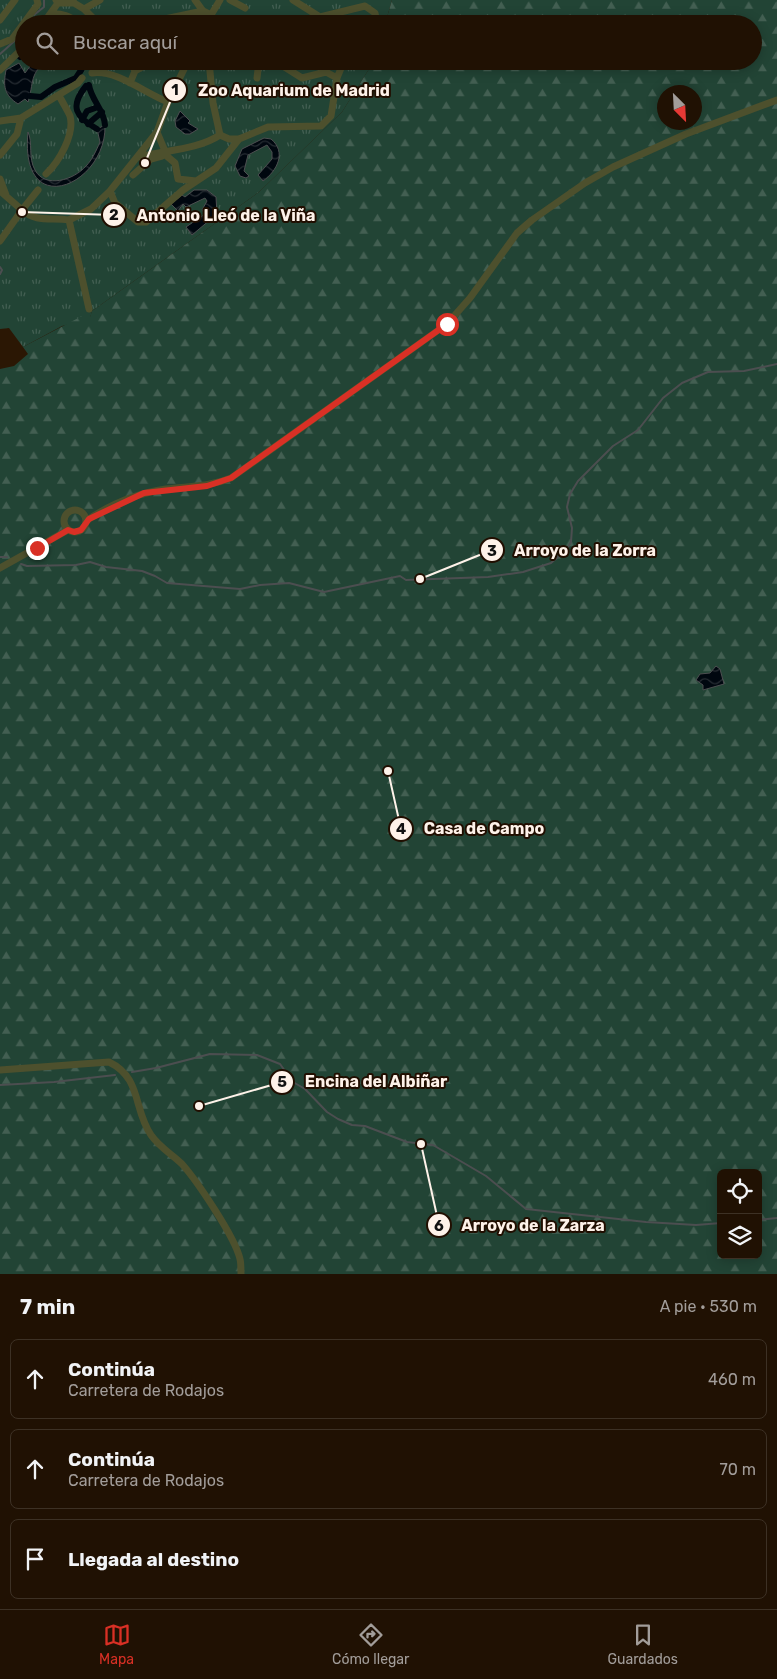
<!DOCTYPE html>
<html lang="es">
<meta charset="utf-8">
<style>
body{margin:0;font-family:Rubik,sans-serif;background:#2d1f12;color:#f1f3f6}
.controls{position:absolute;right:15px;bottom:15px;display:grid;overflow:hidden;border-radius:8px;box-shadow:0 2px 12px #0003}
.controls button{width:45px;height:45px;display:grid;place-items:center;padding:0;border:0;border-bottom:1px solid #3d3125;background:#201103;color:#f1f3f6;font:25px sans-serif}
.compass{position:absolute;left:657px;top:85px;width:45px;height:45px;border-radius:50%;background:#201103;box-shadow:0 2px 12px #0003;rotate:156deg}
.stop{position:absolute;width:15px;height:15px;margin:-11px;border:4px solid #d93025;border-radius:50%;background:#fff}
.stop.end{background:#d93025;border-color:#fff;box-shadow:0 1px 5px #0008}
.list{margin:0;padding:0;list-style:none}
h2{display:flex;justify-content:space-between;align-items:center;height:65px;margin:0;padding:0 20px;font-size:21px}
h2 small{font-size:16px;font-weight:400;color:#a29d9a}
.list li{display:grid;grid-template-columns:32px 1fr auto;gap:15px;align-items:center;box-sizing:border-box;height:80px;margin:0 10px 10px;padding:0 10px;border:1px solid #3d3125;border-radius:8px}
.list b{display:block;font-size:19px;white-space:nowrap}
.list p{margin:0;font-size:16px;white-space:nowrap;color:#a29d9a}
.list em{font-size:16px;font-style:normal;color:#a29d9a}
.icon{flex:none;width:28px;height:28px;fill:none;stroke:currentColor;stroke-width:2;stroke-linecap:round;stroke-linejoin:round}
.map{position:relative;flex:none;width:777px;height:1274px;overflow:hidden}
.search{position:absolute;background:#201103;box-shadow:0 2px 12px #0003;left:15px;right:15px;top:15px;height:55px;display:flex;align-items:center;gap:12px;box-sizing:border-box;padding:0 18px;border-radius:28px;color:#a29d9a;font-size:19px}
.sheet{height:335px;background:#201103}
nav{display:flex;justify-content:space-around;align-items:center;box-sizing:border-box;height:70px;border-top:1px solid #3d3125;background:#201103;font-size:14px;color:#a29d9a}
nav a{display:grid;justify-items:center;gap:2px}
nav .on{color:#d93025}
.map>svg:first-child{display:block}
.grass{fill:url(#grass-tufts)}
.forest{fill:url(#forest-firs);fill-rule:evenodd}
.water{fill:url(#water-waves);stroke:#4c4e50}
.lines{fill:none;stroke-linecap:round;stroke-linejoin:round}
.stream{stroke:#4c4e50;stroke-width:2}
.canal{stroke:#00070f;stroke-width:6}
.minor{stroke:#4d502d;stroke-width:7}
.route{stroke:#d93025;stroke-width:6}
.leader{fill:none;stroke:#fef2e9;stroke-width:2}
.callout-dot{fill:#fef2e9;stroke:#210e00;stroke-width:2}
.mark-label{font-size:15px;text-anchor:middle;font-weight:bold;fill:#111}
.callout-label{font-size:16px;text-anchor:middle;font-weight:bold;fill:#fef2e9;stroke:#210e00;stroke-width:4;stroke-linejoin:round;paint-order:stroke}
</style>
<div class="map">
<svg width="777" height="1274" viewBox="0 0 777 1274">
<defs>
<pattern id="grass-tufts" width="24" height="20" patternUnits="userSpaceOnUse" patternTransform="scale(1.25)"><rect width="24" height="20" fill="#224435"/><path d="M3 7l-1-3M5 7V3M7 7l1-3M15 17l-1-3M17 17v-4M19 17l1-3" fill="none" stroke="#435f52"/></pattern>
<pattern id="forest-firs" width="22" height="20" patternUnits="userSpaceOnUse" patternTransform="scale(1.25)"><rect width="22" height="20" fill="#224435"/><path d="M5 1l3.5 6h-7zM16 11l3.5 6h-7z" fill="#435f52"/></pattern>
<pattern id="water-waves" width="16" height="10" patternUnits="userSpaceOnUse" patternTransform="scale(1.25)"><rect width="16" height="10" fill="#00070f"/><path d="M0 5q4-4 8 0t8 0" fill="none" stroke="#262c32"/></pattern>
</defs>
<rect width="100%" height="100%" fill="#2b1704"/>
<path class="grass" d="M 0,0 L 392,0 L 385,24 L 24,24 L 24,61 L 374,61 L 342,112 L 259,192 L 92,311 L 90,318 L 62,326 L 23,347 L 9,328 L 0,329 Z"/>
<path class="forest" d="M 392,0 L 777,0 L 777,1274 L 0,1274 L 0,369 L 14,366 L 28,354 L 23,347 L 84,315 L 90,317 L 92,311 L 259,192 L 342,112 L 374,61 L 753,61 L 753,24 L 385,24 ZM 664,92 L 694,92 L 694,122 L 664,122 ZM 721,1173 L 758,1173 L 758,1255 L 721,1255 Z"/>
<path class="water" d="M 34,61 L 49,61 C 29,71 34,84 28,102 L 25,99 L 18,104 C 4,95 3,86 6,70 L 19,63 L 25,73 Z
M 180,111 L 190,121 L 188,123 L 198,129 L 190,134 L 185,134 L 176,127 L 175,121 Z
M 105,125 C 107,185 19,223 28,132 C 33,142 28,158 35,170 C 45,189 74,180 86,166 C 92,160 96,151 100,142 L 97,129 Z
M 264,138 L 271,139 C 287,152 277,171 263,181 L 258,175 L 272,159 L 272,152 L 267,145 L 248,155 L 244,171 L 249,176 L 246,178 L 240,176 L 235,166 L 242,149 Z
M 194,190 L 207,190 L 216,197 L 217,214 L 192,235 L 186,227 L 205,214 L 202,210 L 207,201 L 205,198 L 186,207 L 183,204 L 178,211 L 171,204 L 182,195 L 185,197 Z
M 716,666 L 720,669 L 724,684 L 703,690 L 703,685 L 696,680 L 700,674 L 710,673 Z"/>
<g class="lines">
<path class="stream" d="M 34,15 L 44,7 L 44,0
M 0,54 L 19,37 L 21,31
M 0,267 L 2,270 L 0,274
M 0,557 L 7,557
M 21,564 L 27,566 L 76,565 L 90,562 L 106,567 L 142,571 L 155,576 L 167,583 L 240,589 L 260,585 L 289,583 L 324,592 L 400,576 L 406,580 L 488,577 L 523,572 L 551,563 L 567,549 L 571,542 L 572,528 L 567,507 L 570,494 L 578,481 L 613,446 L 638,430 L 663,398 L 682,383 L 708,372 L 744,371 L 777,364
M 132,1072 L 156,1068 L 210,1054 L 257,1055 L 280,1064 L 293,1082 L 305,1089 L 327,1112 L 338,1119 L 352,1125 L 365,1126 L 407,1142 L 433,1145 L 486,1176 L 526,1209 L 646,1222 L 696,1225 L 721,1223
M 0,1085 L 54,1082 L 115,1075
M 758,1220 L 777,1218"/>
<path class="canal" d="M 48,24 L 57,21 L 69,24
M 20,57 L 24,53
M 89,85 C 91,100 104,109 105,125
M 86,86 C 69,107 76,117 97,129
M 30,96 L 41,97 L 55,87 L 76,78 L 87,61
M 82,120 L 87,111 L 98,107
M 88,124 L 102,112"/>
<path class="minor" d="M 73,0 L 74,3 L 84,9 L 99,24
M 195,0 L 203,11
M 230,0 L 245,8
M 293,0 L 320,17 L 365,6 L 375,13 L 377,24
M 58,3 L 74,3
M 84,9 L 100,0
M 50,14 L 58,3 L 56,0
M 0,20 L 15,0
M 43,24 L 50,14 C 62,13 70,16 80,24
M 141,24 L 203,11 L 211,15
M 209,24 L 211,15 L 220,0
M 0,44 L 12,39 L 38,4 L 37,0
M 101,61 L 101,71
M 130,61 L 135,71
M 188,61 L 168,102 L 157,132 L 110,191 L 115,203 L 138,222 L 146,222 L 183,190 L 216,168 L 239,139
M 209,61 L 213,103 L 220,135 L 229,139 L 239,139 L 268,127 L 321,126 L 331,116 L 337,78 L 344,61
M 275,61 L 302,78 L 326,72 L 337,78
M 0,70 L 24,47
M 92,73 C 116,69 146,94 168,102
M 257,78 L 259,61
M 130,83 L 135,71 L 153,61
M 0,121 L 21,118 L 78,83 L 82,78
M 157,132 L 165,151
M 162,152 L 175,163 L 178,179 L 196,181
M 0,155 L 17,134 L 21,118
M 139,157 C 166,150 197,150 220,135
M 46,174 C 59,162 75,134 70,116 C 67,109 62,102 59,95
M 133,175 L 151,159 L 162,156
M 0,179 L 6,195
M 38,190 L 22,210 C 36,223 52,217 69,220 L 89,309
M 0,191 L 22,210 L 0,241
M 69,220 L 91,209 L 110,191
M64 521a11 11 0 1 1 22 0a11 11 0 1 1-22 0Z
M 86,521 C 109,505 138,493 166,489 C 189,486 209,487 231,478 L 447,324 L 470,298 L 517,233 L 532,220 L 585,183 L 613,167 L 686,134 L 777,100
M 0,568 L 68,530
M 0,1070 L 109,1062 C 142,1078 133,1109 151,1135 C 160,1148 172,1154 182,1164 C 197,1181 235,1237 240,1259 C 241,1263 241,1269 241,1274"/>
</g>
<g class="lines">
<path class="route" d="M 37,548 L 68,530 L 74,532 L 81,530 L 89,519 L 144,493 L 207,486 L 231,478 L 447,324"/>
</g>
<path class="leader" d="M145 163L175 90M22 212L114 215M420 579L492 550M388 771L401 829M199 1106L282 1082M421 1144L439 1225"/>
<g class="callout-dot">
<circle cx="145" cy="163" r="5"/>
<circle cx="22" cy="212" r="5"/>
<circle cx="420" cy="579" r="5"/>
<circle cx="388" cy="771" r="5"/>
<circle cx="199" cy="1106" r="5"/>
<circle cx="421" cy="1144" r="5"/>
<circle cx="175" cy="90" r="12"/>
<circle cx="114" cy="215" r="12"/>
<circle cx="492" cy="550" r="12"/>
<circle cx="401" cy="829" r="12"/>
<circle cx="282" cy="1082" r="12"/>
<circle cx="439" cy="1225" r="12"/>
</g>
<g class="mark-label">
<text x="175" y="95">1</text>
<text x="114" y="220">2</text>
<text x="492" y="556">3</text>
<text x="401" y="834">4</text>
<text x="282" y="1087">5</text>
<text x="439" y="1231">6</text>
</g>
<g class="callout-label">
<text x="294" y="96">Zoo Aquarium de Madrid</text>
<text x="226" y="221">Antonio Lleó de la Viña</text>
<text x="585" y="556">Arroyo de la Zorra</text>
<text x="484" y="834">Casa de Campo</text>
<text x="376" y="1087">Encina del Albiñar</text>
<text x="533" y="1231">Arroyo de la Zarza</text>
</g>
</svg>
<div class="controls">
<button><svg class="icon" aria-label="locate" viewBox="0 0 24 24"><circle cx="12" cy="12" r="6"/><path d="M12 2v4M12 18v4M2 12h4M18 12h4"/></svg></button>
<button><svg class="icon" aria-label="layers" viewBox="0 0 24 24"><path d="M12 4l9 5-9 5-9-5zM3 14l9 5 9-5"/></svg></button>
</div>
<svg class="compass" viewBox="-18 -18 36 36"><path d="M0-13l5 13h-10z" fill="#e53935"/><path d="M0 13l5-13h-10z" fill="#a29d9a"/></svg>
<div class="stop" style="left:447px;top:324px"></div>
<div class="stop end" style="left:37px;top:548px"></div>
<div class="search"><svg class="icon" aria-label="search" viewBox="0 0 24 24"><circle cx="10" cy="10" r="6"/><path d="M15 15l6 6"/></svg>Buscar aquí</div>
</div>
<section class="sheet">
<h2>7 min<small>A pie · 530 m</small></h2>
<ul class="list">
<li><svg class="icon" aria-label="ahead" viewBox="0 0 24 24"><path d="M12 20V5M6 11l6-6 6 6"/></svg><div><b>Continúa</b><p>Carretera de Rodajos</p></div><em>460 m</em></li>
<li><svg class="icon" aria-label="ahead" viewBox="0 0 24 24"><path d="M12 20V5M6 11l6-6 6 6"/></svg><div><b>Continúa</b><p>Carretera de Rodajos</p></div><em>70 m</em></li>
<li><svg class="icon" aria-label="arrive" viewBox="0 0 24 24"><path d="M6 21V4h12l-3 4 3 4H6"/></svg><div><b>Llegada al destino</b></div></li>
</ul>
</section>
<nav>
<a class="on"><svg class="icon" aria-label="map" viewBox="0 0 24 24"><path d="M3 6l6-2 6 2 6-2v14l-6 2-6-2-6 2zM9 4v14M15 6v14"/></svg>Mapa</a>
<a><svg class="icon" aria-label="directions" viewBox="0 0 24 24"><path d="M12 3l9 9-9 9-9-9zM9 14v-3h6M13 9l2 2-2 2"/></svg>Cómo llegar</a>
<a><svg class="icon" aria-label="saved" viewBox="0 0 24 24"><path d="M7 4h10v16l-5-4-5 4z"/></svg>Guardados</a>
</nav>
